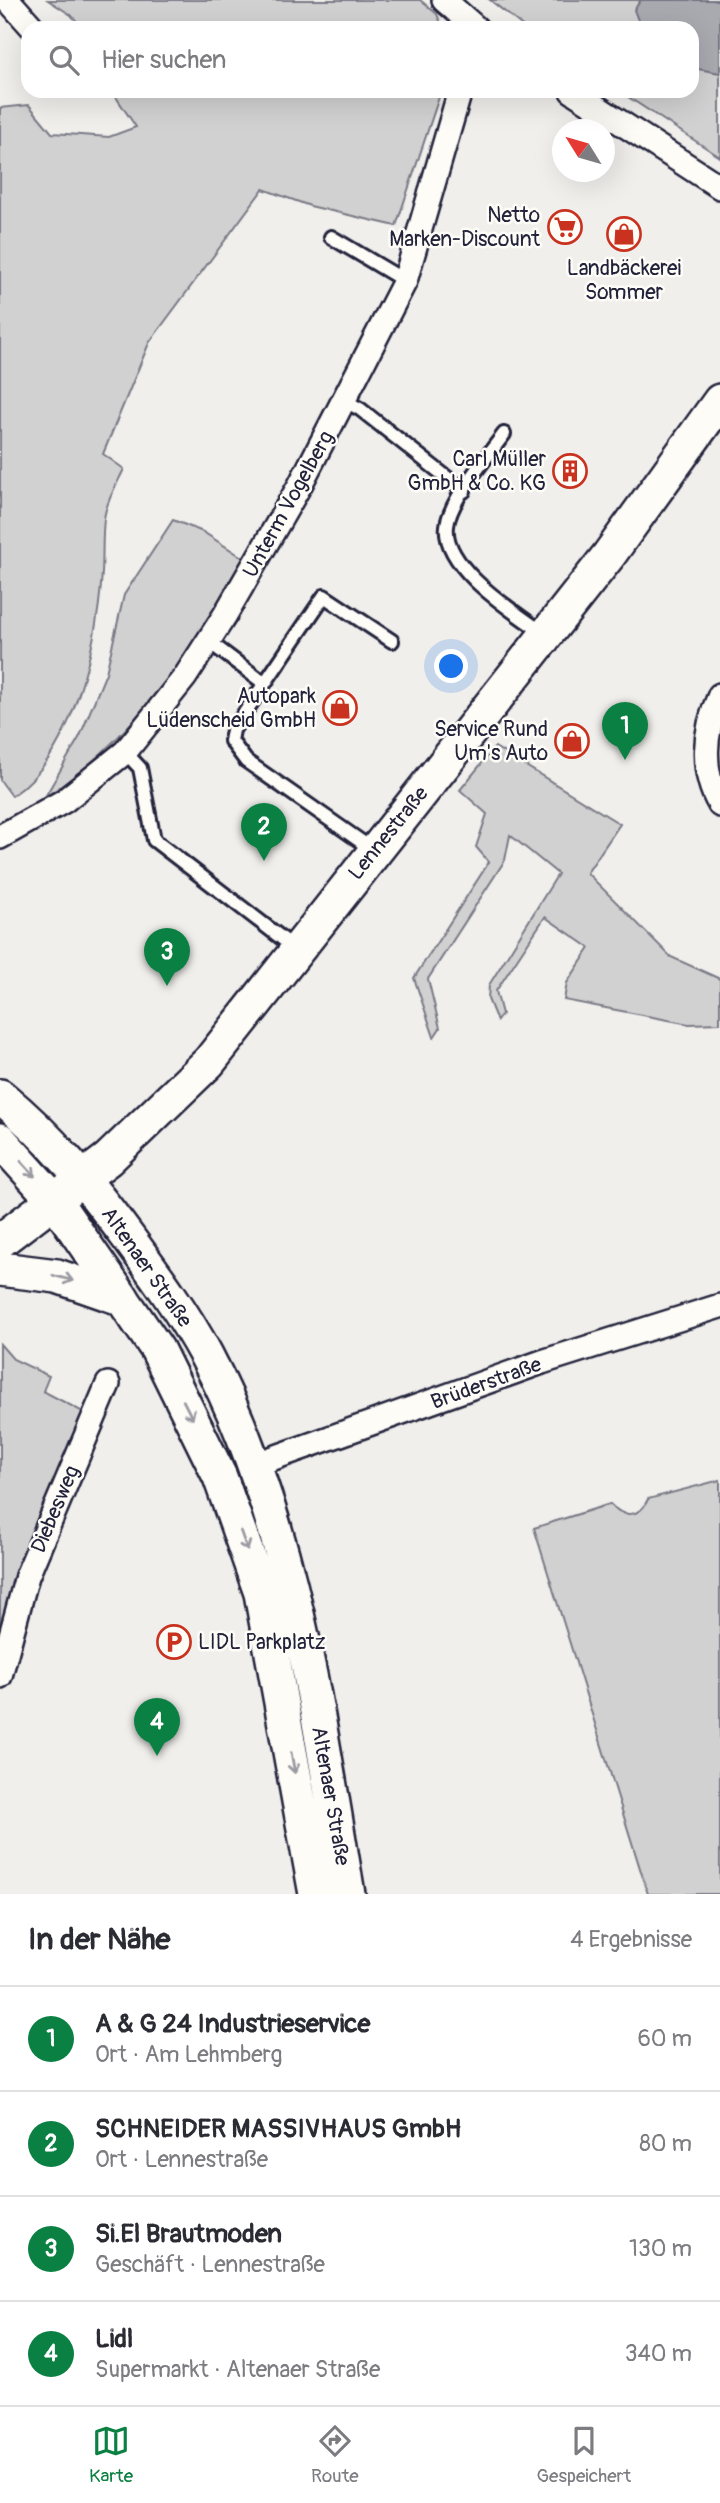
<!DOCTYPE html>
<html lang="de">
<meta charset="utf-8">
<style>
body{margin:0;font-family:Pangolin,sans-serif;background:#f7f7f7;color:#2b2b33}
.compass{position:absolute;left:552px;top:119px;width:63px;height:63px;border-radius:50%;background:#fff;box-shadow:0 7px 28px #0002;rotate:307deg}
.you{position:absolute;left:452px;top:667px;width:24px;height:24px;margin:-18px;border:5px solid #fff;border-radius:50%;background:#1a73e8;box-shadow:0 0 0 10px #1a73e833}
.badge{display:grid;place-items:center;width:46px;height:46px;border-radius:50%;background:#0b8043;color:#fff;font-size:23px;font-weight:700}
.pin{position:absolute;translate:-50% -58px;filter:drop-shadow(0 2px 4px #0008)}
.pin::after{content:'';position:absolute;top:37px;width:24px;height:21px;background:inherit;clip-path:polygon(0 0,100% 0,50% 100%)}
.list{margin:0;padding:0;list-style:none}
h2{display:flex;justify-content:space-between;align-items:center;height:91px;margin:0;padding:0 28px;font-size:30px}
h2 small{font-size:23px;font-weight:400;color:#7c7c81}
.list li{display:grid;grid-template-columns:46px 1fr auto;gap:21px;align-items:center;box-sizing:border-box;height:105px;padding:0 28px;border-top:2px solid #e1e1e2}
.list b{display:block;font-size:26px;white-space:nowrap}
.list p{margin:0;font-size:23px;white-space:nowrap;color:#7c7c81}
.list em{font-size:23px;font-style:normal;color:#7c7c81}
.icon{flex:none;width:38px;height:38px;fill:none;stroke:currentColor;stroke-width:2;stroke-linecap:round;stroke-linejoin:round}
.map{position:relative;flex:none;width:720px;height:1894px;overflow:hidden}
.search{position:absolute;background:#fff;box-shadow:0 7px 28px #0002;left:21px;right:21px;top:21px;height:77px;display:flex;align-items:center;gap:18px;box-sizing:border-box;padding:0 24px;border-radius:21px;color:#7c7c81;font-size:26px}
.sheet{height:511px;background:#fff}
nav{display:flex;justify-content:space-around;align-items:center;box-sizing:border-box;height:98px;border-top:2px solid #e1e1e2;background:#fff;font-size:19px;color:#7c7c81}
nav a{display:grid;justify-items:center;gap:4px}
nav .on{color:#0b8043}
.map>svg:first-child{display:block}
.green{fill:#d2d1d1;stroke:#7a7a86;stroke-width:2}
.water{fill:#a9a9b0;stroke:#737381;stroke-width:2}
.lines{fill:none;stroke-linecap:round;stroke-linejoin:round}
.lane-casing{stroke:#22223b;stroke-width:18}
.street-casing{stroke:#22223b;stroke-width:28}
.secondary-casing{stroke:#22223b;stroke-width:38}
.lane{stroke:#fdfcf7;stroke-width:12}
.street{stroke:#fdfcf7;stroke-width:23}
.secondary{stroke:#fdfcf7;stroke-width:33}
.oneway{stroke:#9a9aa2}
.labels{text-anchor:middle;stroke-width:5;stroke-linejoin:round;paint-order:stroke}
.poi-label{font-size:21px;fill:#22223b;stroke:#fdfcf7;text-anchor:end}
.street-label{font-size:21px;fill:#22223b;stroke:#fdfcf7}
</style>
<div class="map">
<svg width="720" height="1894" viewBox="0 0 720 1894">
<rect width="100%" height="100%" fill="#f0efec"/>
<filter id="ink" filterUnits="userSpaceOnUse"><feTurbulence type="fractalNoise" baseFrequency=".0143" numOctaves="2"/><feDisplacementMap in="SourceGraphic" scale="14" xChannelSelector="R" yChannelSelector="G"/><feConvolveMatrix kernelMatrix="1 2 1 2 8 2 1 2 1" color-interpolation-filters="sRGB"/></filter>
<g filter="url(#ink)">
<path class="green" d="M 48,0 L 420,0 L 437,14 L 443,28 L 83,28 L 71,15 Z
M 490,0 L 720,0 L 720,157 L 619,91 L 692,91 L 692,28 L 525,28 Z
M 112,91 L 441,91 L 396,226 L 310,206 L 263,189 L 149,343 L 103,454 L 124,469 C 117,484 106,502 104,519 C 102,536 103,555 102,573 C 97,643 74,755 12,796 L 0,780 L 0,108 L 29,105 L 52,133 L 109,137 L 136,127 Z
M 173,520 L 203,532 L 248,561 C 191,648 135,740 45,797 L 80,736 L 106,673 L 124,595 Z
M 495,747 L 620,824 L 587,873 L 671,957 L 720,979 L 720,1023 L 689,1024 L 564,1000 L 567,983 L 590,948 L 545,917 L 496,991 L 502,1014 L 497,1021 L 488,999 L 489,985 L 558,874 L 510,835 L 505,860 L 428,979 L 440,1028 L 434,1037 L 414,978 L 489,862 L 476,847 L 487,814 L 460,790 Z
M 0,1344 L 13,1359 L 49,1376 L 43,1391 L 85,1413 L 12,1584 L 0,1631 Z
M 720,1480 L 720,1894 L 648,1894 L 534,1528 L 610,1504 C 623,1518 640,1518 648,1499 Z"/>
<path class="water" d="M 641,0 L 720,0 L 720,73 L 692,68 L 692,28 L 641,28 L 634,10 Z"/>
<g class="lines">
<g class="lane-casing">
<path id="lane" d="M 331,237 L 405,281
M 345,401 L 360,409 L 464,491
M 504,434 C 488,456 450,499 447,526 C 442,568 516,613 546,635
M 208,641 L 264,683
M 125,752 L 140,768 L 154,840 L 297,950
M 373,850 L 246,761 L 231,741 L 233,730 L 324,596 L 392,641"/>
</g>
<g class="street-casing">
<path id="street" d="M 8,0 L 33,28
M 444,0 L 476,28
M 572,91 L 720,187
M 720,695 C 704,730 700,771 720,805
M 0,837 L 64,801 L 125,752 L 185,677 L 225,615 L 300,485 L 405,281 L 460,91
M 254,1465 L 542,1362 L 720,1306
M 0,1676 L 27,1576 L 108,1384"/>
</g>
<g class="secondary-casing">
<path id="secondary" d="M 0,1096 C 53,1140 86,1181 127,1236 C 155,1274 184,1314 206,1355 C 293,1520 317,1712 348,1894
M 0,1140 L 55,1201 L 157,1349 L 220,1477 L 261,1593 L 316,1894
M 0,1241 L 108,1159 L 209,1062 L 609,555 L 720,401
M 0,1269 L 57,1276 L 123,1299"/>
</g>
<use href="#lane" class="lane"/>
<use href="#street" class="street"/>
<use href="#secondary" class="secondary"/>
</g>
<defs><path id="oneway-shaft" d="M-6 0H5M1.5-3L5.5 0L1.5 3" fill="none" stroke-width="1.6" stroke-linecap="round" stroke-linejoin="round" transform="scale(1.75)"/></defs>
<g class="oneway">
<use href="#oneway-shaft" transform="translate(28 1169) rotate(48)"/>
<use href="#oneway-shaft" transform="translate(63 1278) rotate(15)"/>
<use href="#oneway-shaft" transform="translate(188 1410) rotate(63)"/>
<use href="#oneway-shaft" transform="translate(244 1541) rotate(70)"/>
<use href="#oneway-shaft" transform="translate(293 1763) rotate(80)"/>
</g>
</g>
<defs>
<g id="supermarket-ring" transform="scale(1.75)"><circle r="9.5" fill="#fdfcf7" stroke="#c8321e" stroke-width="1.5"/><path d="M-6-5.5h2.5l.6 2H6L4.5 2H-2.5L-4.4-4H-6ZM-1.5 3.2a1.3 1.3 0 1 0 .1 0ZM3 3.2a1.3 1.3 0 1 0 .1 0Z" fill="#c8321e"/></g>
<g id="shop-ring" transform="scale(1.75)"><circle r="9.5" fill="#fdfcf7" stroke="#c8321e" stroke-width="1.5"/><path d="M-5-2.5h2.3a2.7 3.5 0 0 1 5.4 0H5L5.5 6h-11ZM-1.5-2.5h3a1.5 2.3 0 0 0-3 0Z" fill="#c8321e"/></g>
<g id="building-ring" transform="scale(1.75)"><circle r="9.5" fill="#fdfcf7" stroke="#c8321e" stroke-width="1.5"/><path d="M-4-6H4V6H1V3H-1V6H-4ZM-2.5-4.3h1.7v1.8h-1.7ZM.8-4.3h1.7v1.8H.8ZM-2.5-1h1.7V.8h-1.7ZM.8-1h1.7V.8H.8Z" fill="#c8321e"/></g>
<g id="parking-ring" transform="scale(1.75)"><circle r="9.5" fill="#fdfcf7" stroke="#c8321e" stroke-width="1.5"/><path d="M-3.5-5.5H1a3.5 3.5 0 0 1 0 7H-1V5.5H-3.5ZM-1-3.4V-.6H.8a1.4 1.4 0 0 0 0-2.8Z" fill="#c8321e"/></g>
</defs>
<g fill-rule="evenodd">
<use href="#supermarket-ring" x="565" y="227"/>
<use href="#shop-ring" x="624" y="234"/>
<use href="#building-ring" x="570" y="471"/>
<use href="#shop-ring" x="340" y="708"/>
<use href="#shop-ring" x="572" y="741"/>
<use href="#parking-ring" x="174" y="1642"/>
</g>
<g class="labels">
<g class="poi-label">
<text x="540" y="222">Netto<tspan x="540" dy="24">Marken-Discount</tspan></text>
<text x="624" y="275" text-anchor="middle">Landbäckerei<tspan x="624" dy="24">Sommer</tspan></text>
<text x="546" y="466">Carl Müller<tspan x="546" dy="24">GmbH &amp; Co. KG</tspan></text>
<text x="316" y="703">Autopark<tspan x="316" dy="24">Lüdenscheid GmbH</tspan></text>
<text x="548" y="736">Service Rund<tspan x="548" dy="24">Um's Auto</tspan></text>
<text x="198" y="1649" text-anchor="start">LIDL Parkplatz</text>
</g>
<g class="street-label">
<text transform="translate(288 504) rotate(-61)" y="7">Unterm Vogelberg</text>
<text transform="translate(388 833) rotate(-51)" y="7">Lennestraße</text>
<text transform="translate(147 1267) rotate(55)" y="7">Altenaer Straße</text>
<text transform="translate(486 1383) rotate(-20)" y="7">Brüderstraße</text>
<text transform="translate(55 1509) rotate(-67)" y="7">Diebesweg</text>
<text transform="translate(331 1796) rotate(80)" y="7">Altenaer Straße</text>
</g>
</g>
</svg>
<svg class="compass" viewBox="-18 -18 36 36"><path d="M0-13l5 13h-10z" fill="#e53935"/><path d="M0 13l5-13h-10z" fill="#7c7c81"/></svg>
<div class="you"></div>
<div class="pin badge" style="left:625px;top:760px">1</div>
<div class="pin badge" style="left:264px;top:861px">2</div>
<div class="pin badge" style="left:167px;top:986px">3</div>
<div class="pin badge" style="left:157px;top:1756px">4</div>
<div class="search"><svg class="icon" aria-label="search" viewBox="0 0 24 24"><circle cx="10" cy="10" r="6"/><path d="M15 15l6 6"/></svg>Hier suchen</div>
</div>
<section class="sheet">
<h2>In der Nähe<small>4 Ergebnisse</small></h2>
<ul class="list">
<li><span class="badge">1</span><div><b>A &amp; G 24 Industrieservice</b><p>Ort · Am Lehmberg</p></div><em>60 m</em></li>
<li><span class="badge">2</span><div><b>SCHNEIDER MASSIVHAUS GmbH</b><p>Ort · Lennestraße</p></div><em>80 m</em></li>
<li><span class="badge">3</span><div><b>Si.El Brautmoden</b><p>Geschäft · Lennestraße</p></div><em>130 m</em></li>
<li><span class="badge">4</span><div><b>Lidl</b><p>Supermarkt · Altenaer Straße</p></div><em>340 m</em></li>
</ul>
</section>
<nav>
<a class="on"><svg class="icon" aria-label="map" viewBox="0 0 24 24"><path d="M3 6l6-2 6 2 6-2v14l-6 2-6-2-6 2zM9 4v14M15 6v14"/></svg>Karte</a>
<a><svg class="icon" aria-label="directions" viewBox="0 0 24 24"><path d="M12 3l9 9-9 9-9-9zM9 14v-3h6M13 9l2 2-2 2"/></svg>Route</a>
<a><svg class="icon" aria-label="saved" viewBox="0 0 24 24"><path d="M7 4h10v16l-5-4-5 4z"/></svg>Gespeichert</a>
</nav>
